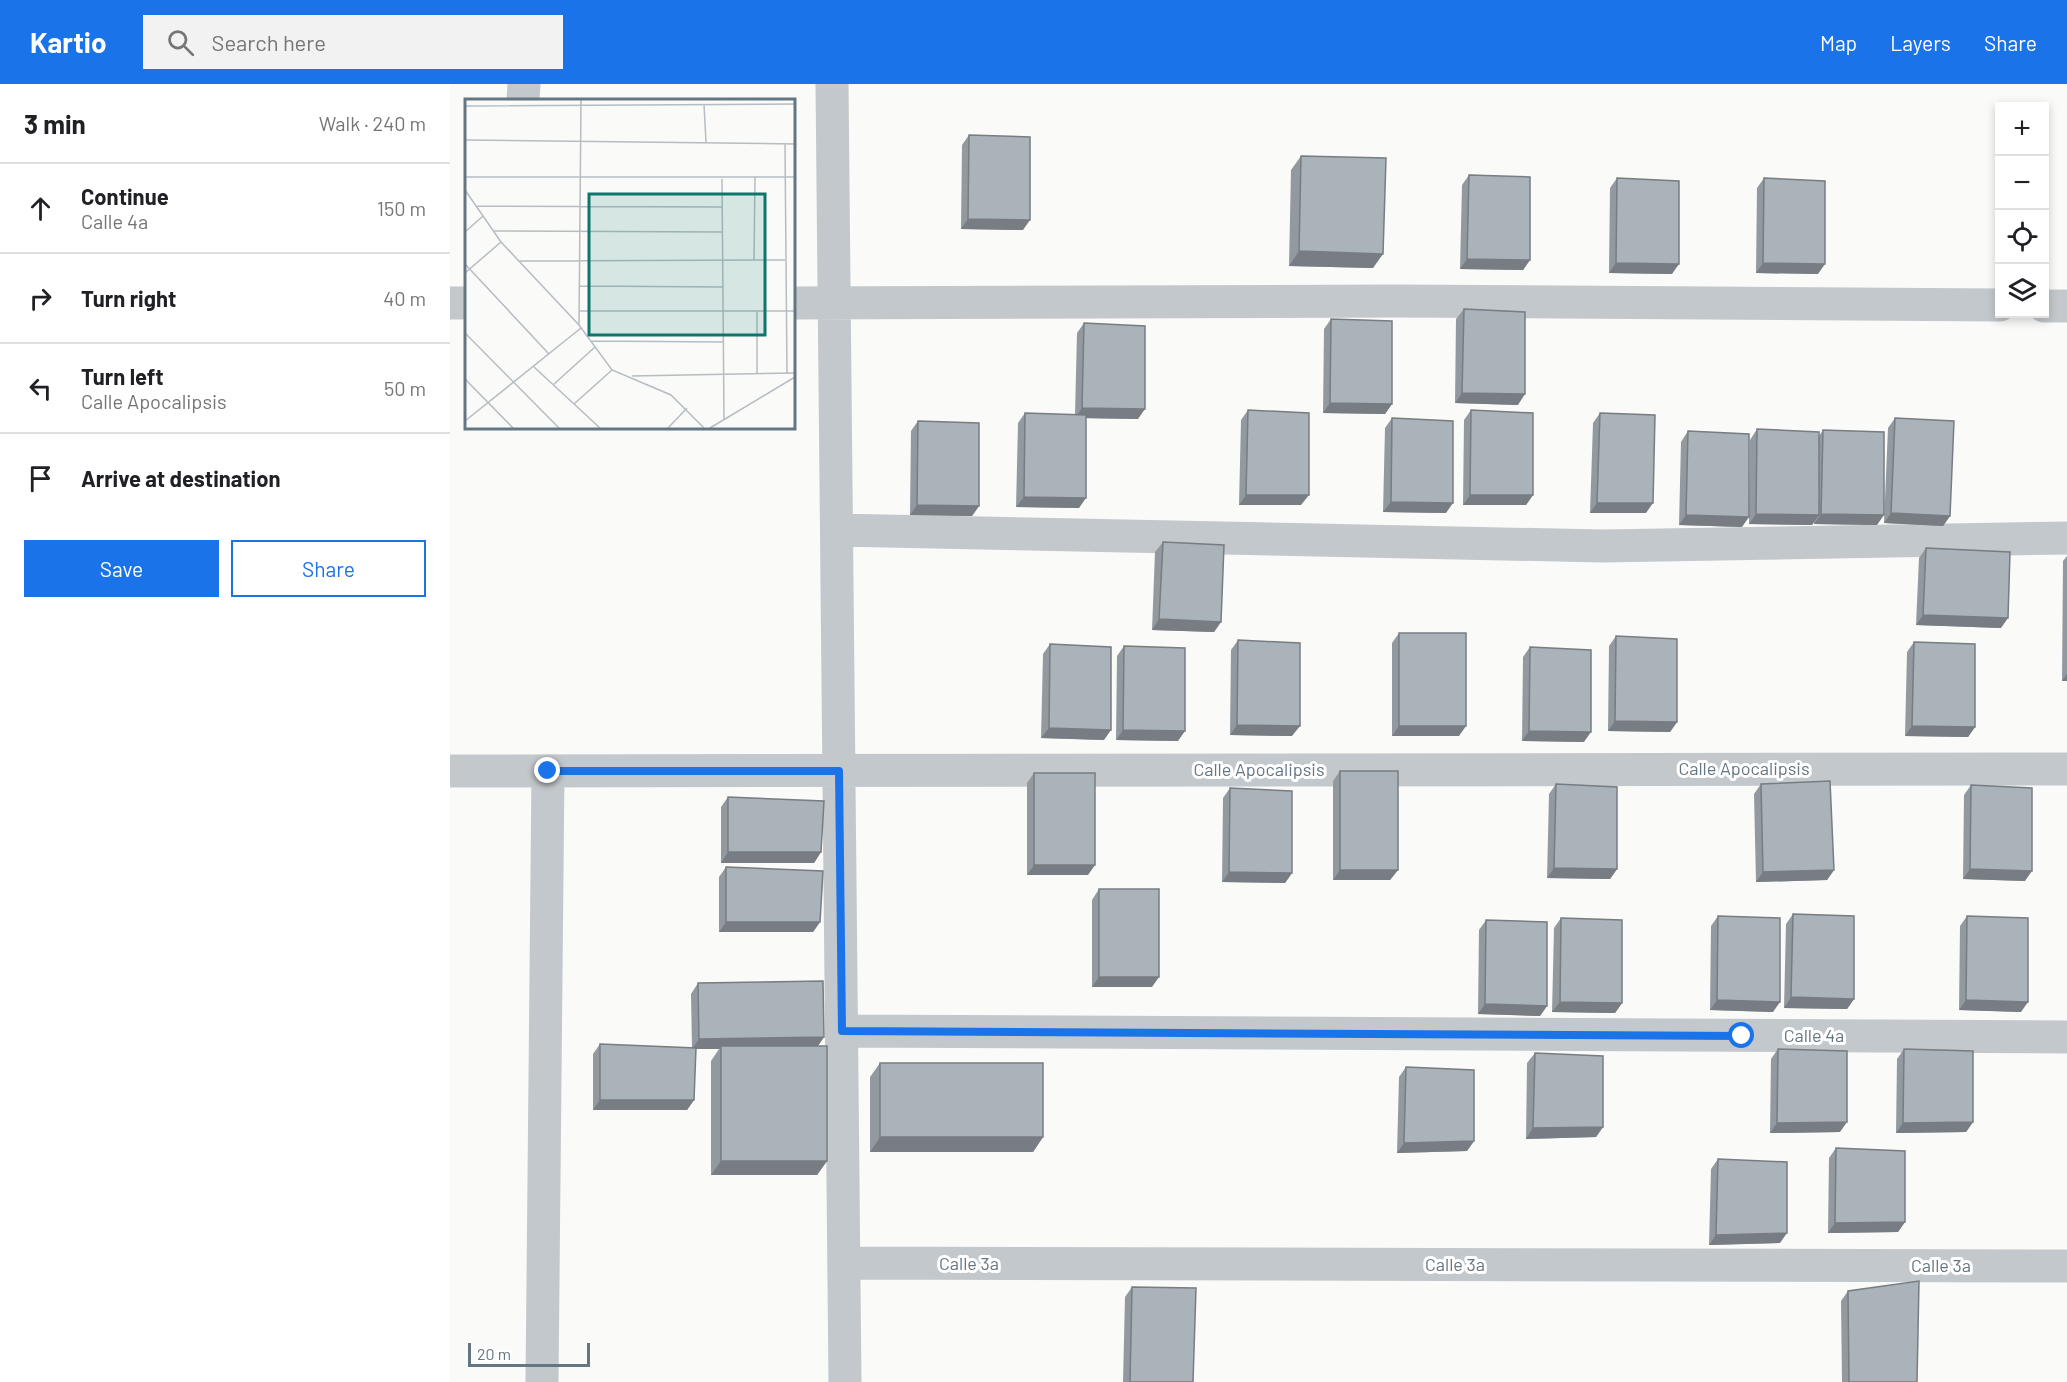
<!DOCTYPE html>
<meta charset="utf-8">
<style>
body{margin:0;font-family:Barlow,sans-serif;background:#f2f2f2;color:#202124}
.controls{position:absolute;right:18px;top:18px;display:grid;overflow:hidden;border-radius:0px;box-shadow:0 3px 9px #0003}
.controls button{width:54px;height:54px;display:grid;place-items:center;padding:0;border:0;border-bottom:2px solid #e0e0e0;background:#fff;color:#202124;font:30px sans-serif}
.scale{position:absolute;left:18px;bottom:15px;width:122px;box-sizing:border-box;padding-left:6px;border:3px solid #657683;border-top:0;font-size:16px;line-height:21px;white-space:nowrap;color:#657683;-webkit-text-stroke:4px #fff;paint-order:stroke}
.stop{position:absolute;width:18px;height:18px;margin:-14px;border:4px solid #1a73e8;border-radius:50%;background:#fff}
.stop.end{background:#1a73e8;border-color:#fff;box-shadow:0 2px 6px #0008}
.list{margin:0;padding:0;list-style:none}
h2{display:flex;justify-content:space-between;align-items:center;height:78px;margin:0;padding:0 24px;font-size:26px}
h2 small{font-size:20px;font-weight:400;color:#757577}
.list li{display:grid;grid-template-columns:39px 1fr auto;gap:18px;align-items:center;box-sizing:border-box;height:90px;padding:0 24px;border-top:2px solid #e0e0e0}
.list b{display:block;font-size:22px;white-space:nowrap}
.list p{margin:0;font-size:20px;white-space:nowrap;color:#757577}
.list em{font-size:20px;font-style:normal;color:#757577}
.actions{display:flex;gap:12px;padding:18px 24px}
.actions a{flex:1;padding:14px 0;border:2px solid #1a73e8;border-radius:0px;text-align:center;font-size:21px;color:#1a73e8}
.actions .main{background:#1a73e8;color:#fff}
.icon{flex:none;width:33px;height:33px;fill:none;stroke:currentColor;stroke-width:2;stroke-linecap:round;stroke-linejoin:round}
.map{position:relative;flex:none;width:1617px;height:1298px;overflow:hidden}
header{display:flex;align-items:center;gap:36px;box-sizing:border-box;height:84px;padding:0 30px;background:#1a73e8;color:#fff}
header strong{font-size:28px}
nav{display:flex;gap:33px;margin-inline-start:auto;font-size:21px}
.search{width:420px;height:54px;background:#f2f2f2;display:flex;align-items:center;gap:15px;box-sizing:border-box;padding:0 21px;border-radius:0px;color:#757577;font-size:22px}
main{display:flex}
aside{flex:1;background:#fff}
.map>svg:first-child{display:block}
.lines{fill:none;stroke-linecap:round;stroke-linejoin:round}
.minor{stroke:#c3c8cc;stroke-width:33}
.wall{fill:#929a9f}
.shaded-wall{fill:#777d82}
.building{fill:#aab3b9;stroke:#777d82;stroke-width:1.5}
.route{stroke:#1a73e8;stroke-width:8}
.labels{text-anchor:middle;stroke-width:6;stroke-linejoin:round;paint-order:stroke}
.street-label{font-size:18px;fill:#657683;stroke:#fff}
.inset-road{fill:none;stroke:#b5bdc2;stroke-width:1.5}
.view{fill:#0f766e;fill-opacity:0.15;stroke:#0f766e;stroke-width:3}
.inset-edge{fill:none;stroke:#657683;stroke-width:3}
</style>
<header>
<strong>Kartio</strong>
<div class="search"><svg class="icon" aria-label="search" viewBox="0 0 24 24"><circle cx="10" cy="10" r="6"/><path d="M15 15l6 6"/></svg>Search here</div>
<nav><a>Map</a><a>Layers</a><a>Share</a></nav>
</header>
<main>
<aside>
<h2>3 min<small>Walk · 240 m</small></h2>
<ul class="list">
<li><svg class="icon" aria-label="ahead" viewBox="0 0 24 24"><path d="M12 20V5M6 11l6-6 6 6"/></svg><div><b>Continue</b><p>Calle 4a</p></div><em>150 m</em></li>
<li><svg class="icon" aria-label="right" viewBox="0 0 24 24"><path d="M7 20v-9h11M14 6l5 5-5 5"/></svg><div><b>Turn right</b></div><em>40 m</em></li>
<li><svg class="icon" aria-label="left" viewBox="0 0 24 24"><path d="M17 20v-9H6M10 6l-5 5 5 5"/></svg><div><b>Turn left</b><p>Calle Apocalipsis</p></div><em>50 m</em></li>
<li><svg class="icon" aria-label="arrive" viewBox="0 0 24 24"><path d="M6 21V4h12l-3 4 3 4H6"/></svg><div><b>Arrive at destination</b></div></li>
</ul>
<div class="actions"><a class="main">Save</a><a>Share</a></div>
</aside>
<div class="map">
<svg width="1617" height="1298" viewBox="0 0 1617 1298">
<rect width="100%" height="100%" fill="#fafaf8"/>
<g class="lines">
<path class="minor" d="M 382,0 L 395,1298
M 73,16 L 74,0
M 0,219 L 16,219
M 344,219 L 947,217 L 1550,221
M 1594,222 L 1617,222
M 387,446 L 1152,462 L 1617,454
M 0,687 L 1617,685
M 392,947 L 1617,953
M 394,1179 L 1617,1182
M 92,1298 L 98,687"/>
</g>
<path class="wall" d="M 519,51 L 573,146 L 511,145 L 512,61 Z
M 851,72 L 923,184 L 839,182 L 841,86 Z
M 1019,91 L 1080,176 L 1073,186 L 1010,185 L 1012,101 Z
M 1167,94 L 1222,190 L 1159,189 L 1160,104 Z
M 1314,94 L 1368,190 L 1306,189 L 1307,104 Z
M 1014,225 L 1068,321 L 1005,319 L 1006,235 Z
M 881,235 L 942,320 L 935,330 L 873,329 L 874,245 Z
M 634,239 L 688,335 L 636,334 L 629,424 L 566,423 L 568,339 L 575,329 L 625,331 L 627,249 Z
M 798,326 L 851,421 L 789,421 L 791,336 Z
M 1021,326 L 1083,411 L 1076,421 L 1013,421 L 1014,336 Z
M 1150,329 L 1196,429 L 1140,429 L 1143,339 Z
M 942,334 L 996,429 L 933,428 L 935,344 Z
M 1445,334 L 1500,432 L 1493,442 L 1434,439 L 1438,344 Z
M 468,337 L 529,422 L 522,432 L 460,431 L 461,347 Z
M 1307,345 L 1369,352 L 1373,346 L 1427,441 L 1364,440 L 1364,438 L 1362,441 L 1299,440 L 1300,356 Z
M 1238,347 L 1292,443 L 1229,441 L 1231,358 Z
M 713,458 L 771,538 L 764,548 L 702,546 L 705,468 Z
M 1476,464 L 1551,544 L 1466,541 L 1469,474 Z
M 1617,472 L 1617,597 L 1612,597 L 1613,477 Z
M 949,549 L 1009,652 L 942,652 L 942,559 Z
M 1166,552 L 1227,638 L 1220,648 L 1158,647 L 1159,562 Z
M 788,556 L 842,652 L 780,651 L 781,566 Z
M 1464,558 L 1525,643 L 1518,653 L 1455,652 L 1457,568 Z
M 600,560 L 654,656 L 591,654 L 593,570 Z
M 674,562 L 728,657 L 666,656 L 667,572 Z
M 1080,563 L 1134,658 L 1072,657 L 1073,573 Z
M 890,687 L 948,786 L 940,796 L 883,796 L 883,697 Z
M 584,689 L 638,791 L 577,791 L 577,699 Z
M 1106,700 L 1167,785 L 1160,795 L 1097,794 L 1099,710 Z
M 1311,700 L 1384,786 L 1377,796 L 1306,798 L 1304,710 Z
M 1521,701 L 1575,797 L 1513,795 L 1514,711 Z
M 780,704 L 842,789 L 835,799 L 772,798 L 773,714 Z
M 278,713 L 371,768 L 364,779 L 271,779 L 271,723 Z
M 276,783 L 370,838 L 363,848 L 269,848 L 269,793 Z
M 649,805 L 702,903 L 642,903 L 642,816 Z
M 1343,830 L 1404,915 L 1397,925 L 1334,924 L 1336,840 Z
M 1268,832 L 1323,928 L 1260,926 L 1261,842 Z
M 1517,832 L 1571,928 L 1509,926 L 1510,842 Z
M 1111,834 L 1172,919 L 1165,929 L 1102,928 L 1104,844 Z
M 1036,836 L 1097,922 L 1090,932 L 1028,930 L 1029,846 Z
M 248,899 L 374,953 L 368,962 L 377,1077 L 367,1091 L 261,1091 L 261,977 L 269,965 L 246,965 L 244,1016 L 237,1026 L 143,1026 L 143,970 L 150,960 L 242,964 L 241,910 Z
M 1328,965 L 1390,1048 L 1320,1049 L 1321,975 Z
M 1454,965 L 1523,1038 L 1516,1048 L 1446,1049 L 1447,975 Z
M 1085,969 L 1153,1043 L 1146,1053 L 1076,1055 L 1077,979 Z
M 430,979 L 593,1053 L 583,1068 L 420,1068 L 420,993 Z
M 956,983 L 1024,1057 L 1017,1067 L 947,1069 L 949,993 Z
M 1386,1064 L 1455,1138 L 1448,1148 L 1378,1149 L 1379,1074 Z
M 1268,1075 L 1330,1159 L 1259,1161 L 1261,1085 Z
M 682,1203 L 743,1298 L 673,1298 L 675,1213 Z
M 1398,1207 L 1467,1298 L 1392,1298 L 1391,1217 Z"/>
<path class="shaded-wall" d="M 518,135 L 580,136 L 573,146 L 511,145 Z
M 849,167 L 933,170 L 923,184 L 839,182 Z
M 1017,175 L 1080,176 L 1073,186 L 1010,185 Z
M 1166,179 L 1229,180 L 1222,190 L 1159,189 Z
M 1313,179 L 1375,180 L 1368,190 L 1306,189 Z
M 1012,309 L 1075,310 L 1068,321 L 1005,319 Z
M 880,319 L 942,320 L 935,330 L 873,329 Z
M 632,324 L 695,325 L 688,335 L 625,334 Z
M 796,411 L 859,411 L 851,421 L 789,421 Z
M 1020,411 L 1083,411 L 1076,421 L 1013,421 Z
M 574,413 L 636,414 L 629,424 L 566,423 Z
M 941,418 L 1003,419 L 996,429 L 933,428 Z
M 1147,419 L 1203,419 L 1196,429 L 1140,429 Z
M 467,421 L 529,422 L 522,432 L 460,431 Z
M 1441,429 L 1500,432 L 1493,442 L 1434,439 Z
M 1306,430 L 1369,431 L 1362,441 L 1299,440 Z
M 1371,430 L 1434,431 L 1427,441 L 1364,440 Z
M 1236,431 L 1299,433 L 1292,443 L 1229,441 Z
M 1473,531 L 1558,534 L 1551,544 L 1466,541 Z
M 709,535 L 771,538 L 764,548 L 702,546 Z
M 1617,590 L 1617,597 L 1612,597 Z
M 1165,637 L 1227,638 L 1220,648 L 1158,647 Z
M 787,641 L 850,642 L 842,652 L 780,651 Z
M 949,642 L 1016,642 L 1009,652 L 942,652 Z
M 1462,642 L 1525,643 L 1518,653 L 1455,652 Z
M 599,644 L 661,646 L 654,656 L 591,654 Z
M 673,646 L 735,647 L 728,657 L 666,656 Z
M 1079,647 L 1141,648 L 1134,658 L 1072,657 Z
M 278,768 L 371,768 L 364,779 L 271,779 Z
M 584,781 L 645,781 L 638,791 L 577,791 Z
M 1104,784 L 1167,785 L 1160,795 L 1097,794 Z
M 1520,785 L 1582,787 L 1575,797 L 1513,795 Z
M 890,786 L 948,786 L 940,796 L 883,796 Z
M 1384,786 L 1377,796 L 1306,798 L 1313,788 Z
M 779,788 L 842,789 L 835,799 L 772,798 Z
M 276,838 L 370,838 L 363,848 L 269,848 Z
M 649,893 L 709,893 L 702,903 L 642,903 Z
M 1341,913 L 1404,915 L 1397,925 L 1334,924 Z
M 1267,916 L 1330,918 L 1323,928 L 1260,926 Z
M 1516,916 L 1578,918 L 1571,928 L 1509,926 Z
M 1110,918 L 1172,919 L 1165,929 L 1102,928 Z
M 1035,920 L 1097,922 L 1090,932 L 1028,930 Z
M 374,953 L 367,963 L 271,962 L 269,965 L 242,965 L 249,955 Z
M 150,1016 L 244,1016 L 237,1026 L 143,1026 Z
M 1397,1038 L 1390,1048 L 1320,1049 L 1327,1039 Z
M 1523,1038 L 1516,1048 L 1446,1049 L 1453,1039 Z
M 1153,1043 L 1146,1053 L 1076,1055 L 1083,1044 Z
M 430,1053 L 593,1053 L 583,1068 L 420,1068 Z
M 1024,1057 L 1017,1067 L 947,1069 L 954,1059 Z
M 271,1077 L 377,1077 L 367,1091 L 261,1091 Z
M 1455,1138 L 1448,1148 L 1378,1149 L 1385,1139 Z
M 1337,1149 L 1330,1159 L 1259,1161 L 1266,1151 Z"/>
<path class="building" d="M 519,51 L 580,53 L 580,136 L 518,135 Z
M 851,72 L 936,74 L 933,170 L 849,167 Z
M 1019,91 L 1080,93 L 1080,176 L 1017,175 Z
M 1167,94 L 1229,97 L 1229,180 L 1166,179 Z
M 1314,94 L 1375,97 L 1375,180 L 1313,179 Z
M 1014,225 L 1075,228 L 1075,310 L 1012,309 Z
M 881,235 L 942,237 L 942,320 L 880,319 Z
M 634,239 L 695,242 L 695,325 L 632,324 Z
M 798,326 L 859,329 L 859,411 L 796,411 Z
M 1021,326 L 1083,329 L 1083,411 L 1020,411 Z
M 575,329 L 636,331 L 636,414 L 574,413 Z
M 1150,329 L 1205,331 L 1203,419 L 1147,419 Z
M 942,334 L 1003,337 L 1003,419 L 941,418 Z
M 1445,334 L 1504,337 L 1500,432 L 1441,429 Z
M 468,337 L 529,339 L 529,422 L 467,421 Z
M 1307,345 L 1369,348 L 1369,431 L 1306,430 Z
M 1373,346 L 1434,348 L 1434,431 L 1371,430 Z
M 1238,347 L 1299,350 L 1299,433 L 1236,431 Z
M 713,458 L 774,461 L 771,538 L 709,535 Z
M 1476,464 L 1560,468 L 1558,534 L 1473,531 Z
M 949,549 L 1016,549 L 1016,642 L 949,642 Z
M 1166,552 L 1227,555 L 1227,638 L 1165,637 Z
M 788,556 L 850,559 L 850,642 L 787,641 Z
M 1464,558 L 1525,560 L 1525,643 L 1462,642 Z
M 600,560 L 661,563 L 661,646 L 599,644 Z
M 674,562 L 735,564 L 735,647 L 673,646 Z
M 1080,563 L 1141,566 L 1141,648 L 1079,647 Z
M 890,687 L 948,687 L 948,786 L 890,786 Z
M 584,689 L 645,689 L 645,781 L 584,781 Z
M 1380,697 L 1384,786 L 1313,788 L 1311,700 Z
M 1106,700 L 1167,703 L 1167,785 L 1104,784 Z
M 1521,701 L 1582,704 L 1582,787 L 1520,785 Z
M 780,704 L 842,707 L 842,789 L 779,788 Z
M 278,713 L 374,717 L 371,768 L 278,768 Z
M 276,783 L 373,787 L 370,838 L 276,838 Z
M 649,805 L 709,805 L 709,893 L 649,893 Z
M 1343,830 L 1404,832 L 1404,915 L 1341,913 Z
M 1268,832 L 1330,834 L 1330,918 L 1267,916 Z
M 1517,832 L 1578,834 L 1578,918 L 1516,916 Z
M 1111,834 L 1172,836 L 1172,919 L 1110,918 Z
M 1036,836 L 1097,838 L 1097,922 L 1035,920 Z
M 373,897 L 374,953 L 249,955 L 248,899 Z
M 150,960 L 246,964 L 244,1016 L 150,1016 Z
M 271,962 L 377,962 L 377,1077 L 271,1077 Z
M 1328,965 L 1397,967 L 1397,1038 L 1327,1039 Z
M 1454,965 L 1523,967 L 1523,1038 L 1453,1039 Z
M 1085,969 L 1153,972 L 1153,1043 L 1083,1044 Z
M 430,979 L 593,979 L 593,1053 L 430,1053 Z
M 956,983 L 1024,986 L 1024,1057 L 954,1059 Z
M 1386,1064 L 1455,1067 L 1455,1138 L 1385,1139 Z
M 1268,1075 L 1337,1078 L 1337,1149 L 1266,1151 Z
M 1469,1197 L 1467,1298 L 1399,1298 L 1398,1207 Z
M 682,1203 L 746,1204 L 743,1298 L 680,1298 Z"/>
<g class="lines">
<path class="route" d="M 98,687 L 389,687 L 392,947 L 1292,952"/>
</g>
<g class="labels">
<g class="street-label">
<text x="1294" y="691">Calle Apocalipsis</text>
<text x="809" y="692">Calle Apocalipsis</text>
<text x="1364" y="958">Calle 4a</text>
<text x="519" y="1186">Calle 3a</text>
<text x="1005" y="1187">Calle 3a</text>
<text x="1491" y="1188">Calle 3a</text>
</g>
</g>
<g transform="translate(15 15)">
<rect width="330" height="330" fill="#fafaf8"/>
<path class="inset-road" d="M 239,6 L 241,43M 0,7 L 330,5M 0,41 L 330,45M 320,45 L 322,274M 0,78 L 330,78M 257,80 L 259,321M 0,91 L 36,143 L 114,226 L 147,271 L 206,296 L 239,329M 11,107 L 257,108M 28,132 L 257,133M 0,133 L 18,117M 289,161 L 290,78M 54,162 L 320,161M 0,165 L 84,255M 0,174 L 36,143M 114,187 L 258,188M 114,212 L 330,212M 114,226 L 116,1M 0,234 L 94,329M 126,242 L 258,243M 69,268 L 135,329M 292,274 L 292,212M 167,277 L 330,274M 0,280 L 48,329M 88,286 L 130,248M 109,305 L 147,271M 0,322 L 116,229M 203,329 L 222,309M 245,329 L 330,278"/>
<path class="view" d="M 124,95 L 300,95 L 300,236 L 124,236 Z"/>
<rect width="330" height="330" class="inset-edge"/>
</g>
</svg>
<div class="controls">
<button>+</button>
<button>−</button>
<button><svg class="icon" aria-label="locate" viewBox="0 0 24 24"><circle cx="12" cy="12" r="6"/><path d="M12 2v4M12 18v4M2 12h4M18 12h4"/></svg></button>
<button><svg class="icon" aria-label="layers" viewBox="0 0 24 24"><path d="M12 4l9 5-9 5-9-5zM3 14l9 5 9-5"/></svg></button>
</div>
<div class="scale">20 m</div>
<div class="stop" style="left:1292px;top:952px"></div>
<div class="stop end" style="left:98px;top:687px"></div>
</div>
</main>
